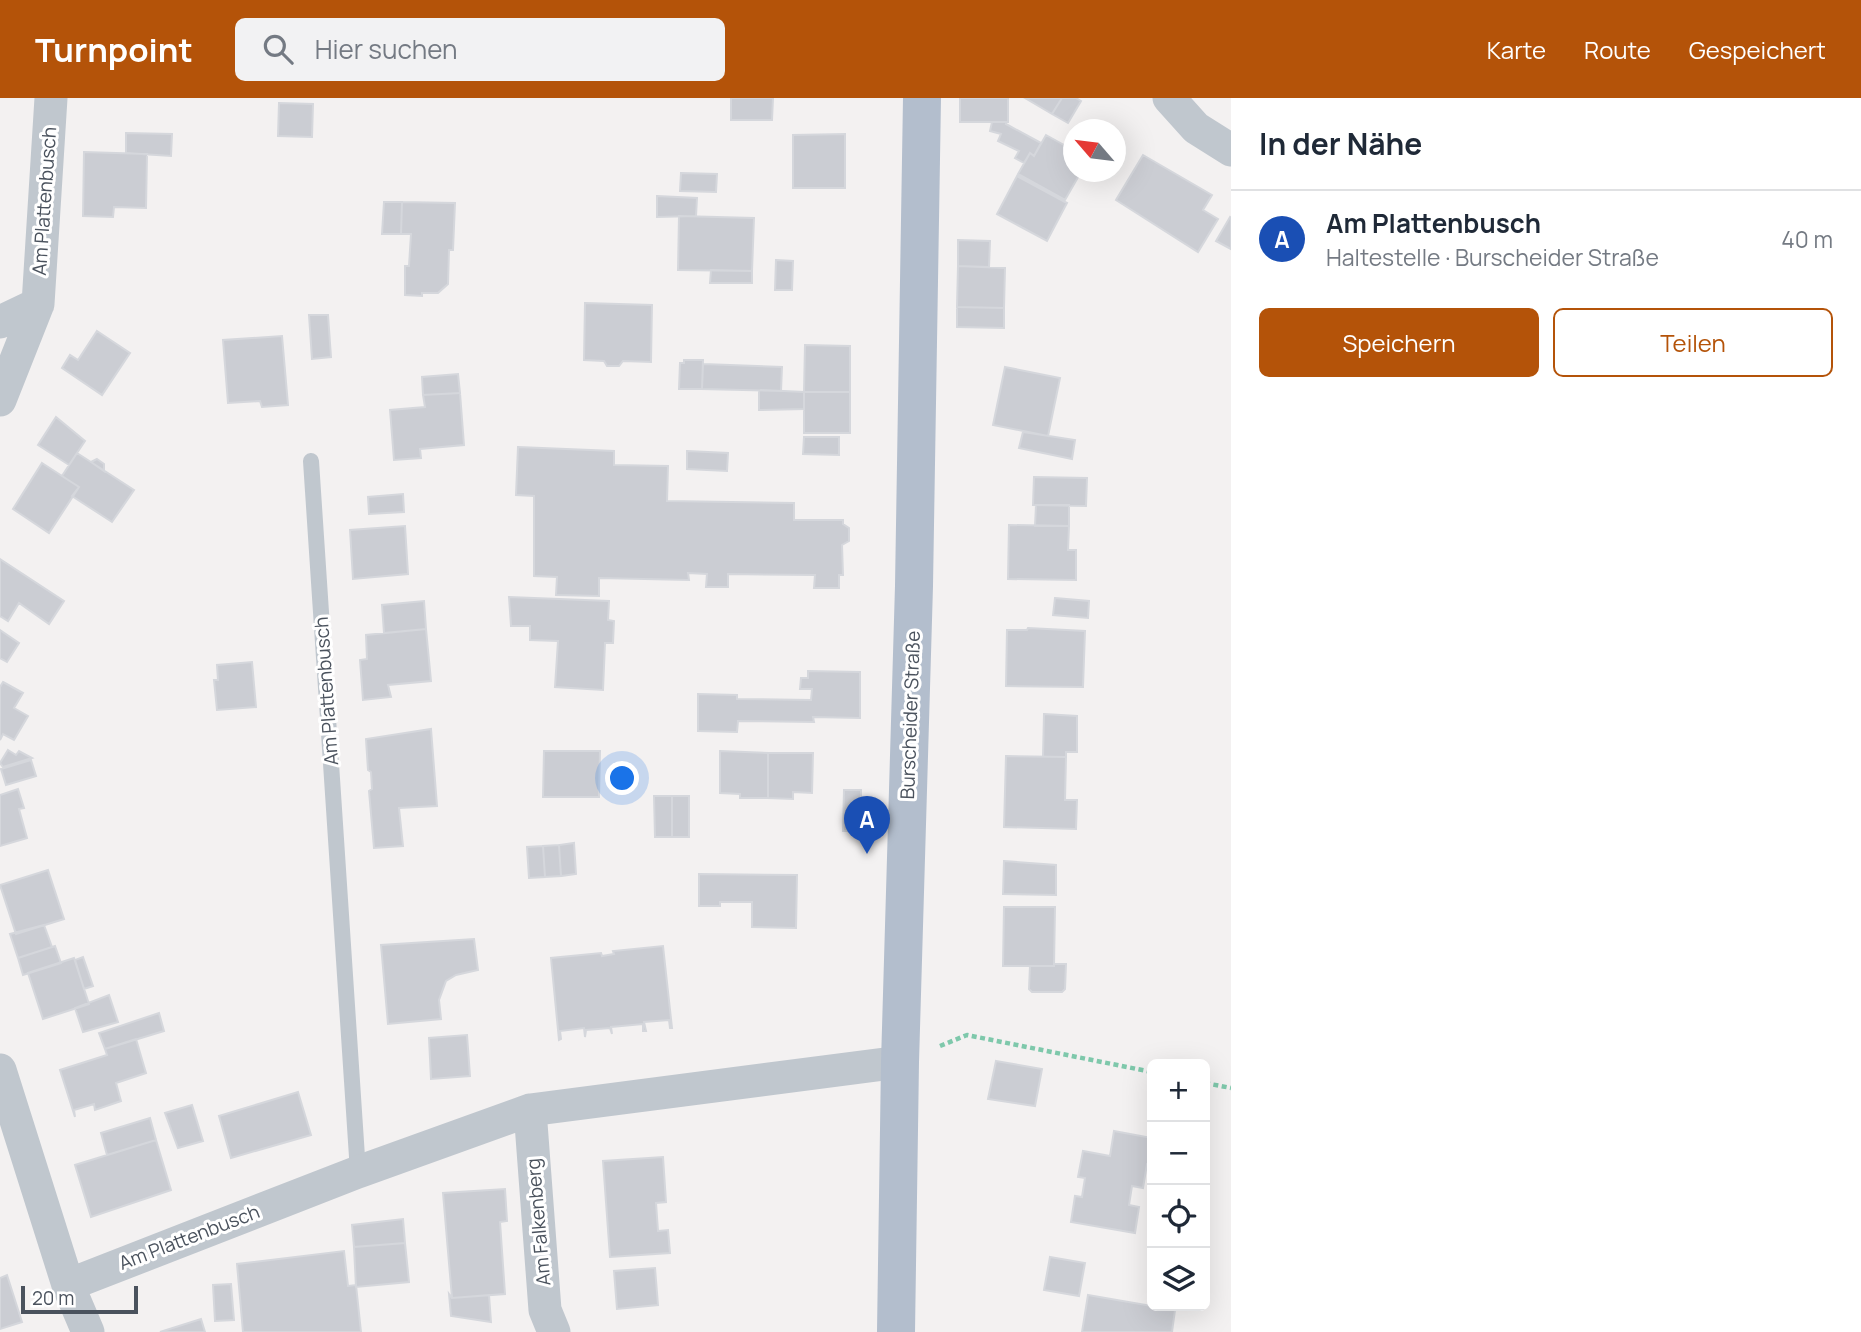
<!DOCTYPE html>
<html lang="de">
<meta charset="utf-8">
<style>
body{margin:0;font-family:Manrope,sans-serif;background:#f2f2f3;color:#1f2937}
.controls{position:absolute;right:21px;bottom:21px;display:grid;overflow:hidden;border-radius:10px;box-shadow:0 7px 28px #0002}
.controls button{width:63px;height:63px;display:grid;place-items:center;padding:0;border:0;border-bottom:2px solid #e0e1e3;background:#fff;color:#1f2937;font:35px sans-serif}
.compass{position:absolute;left:1063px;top:21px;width:63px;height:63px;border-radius:50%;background:#fff;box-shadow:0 7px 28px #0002;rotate:298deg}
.scale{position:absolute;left:21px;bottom:18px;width:117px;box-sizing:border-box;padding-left:7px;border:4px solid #4a525d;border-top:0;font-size:19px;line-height:24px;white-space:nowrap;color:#4a525d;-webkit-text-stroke:5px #fff;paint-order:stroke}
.you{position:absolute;left:623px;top:681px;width:24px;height:24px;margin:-18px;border:5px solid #fff;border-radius:50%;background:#1a73e8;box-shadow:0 0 0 10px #1a73e833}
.badge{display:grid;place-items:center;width:46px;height:46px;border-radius:50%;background:#b45309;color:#fff;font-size:23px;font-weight:700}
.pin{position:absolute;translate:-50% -58px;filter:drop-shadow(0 2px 4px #0008)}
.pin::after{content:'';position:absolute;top:37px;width:24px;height:21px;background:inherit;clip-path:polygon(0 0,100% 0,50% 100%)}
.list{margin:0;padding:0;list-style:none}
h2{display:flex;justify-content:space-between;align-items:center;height:91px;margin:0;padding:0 28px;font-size:30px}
h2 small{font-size:23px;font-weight:400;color:#747a83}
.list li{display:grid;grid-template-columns:46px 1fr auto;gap:21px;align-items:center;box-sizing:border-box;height:98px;padding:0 28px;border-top:2px solid #e0e1e3}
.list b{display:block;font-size:26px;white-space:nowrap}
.list p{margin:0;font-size:23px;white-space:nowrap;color:#747a83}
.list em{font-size:23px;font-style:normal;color:#747a83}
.actions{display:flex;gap:14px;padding:21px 28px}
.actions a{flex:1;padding:16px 0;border:2px solid #b45309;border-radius:10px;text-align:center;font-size:24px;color:#b45309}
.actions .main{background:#b45309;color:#fff}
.icon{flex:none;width:38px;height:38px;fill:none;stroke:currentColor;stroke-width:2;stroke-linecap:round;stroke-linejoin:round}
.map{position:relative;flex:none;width:1231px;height:1234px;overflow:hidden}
header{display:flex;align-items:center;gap:42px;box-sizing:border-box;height:98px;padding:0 35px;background:#b45309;color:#fff}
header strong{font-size:33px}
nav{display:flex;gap:38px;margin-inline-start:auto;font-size:24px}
.search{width:490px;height:63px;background:#f2f2f3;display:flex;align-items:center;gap:18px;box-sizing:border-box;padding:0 24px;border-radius:10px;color:#747a83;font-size:26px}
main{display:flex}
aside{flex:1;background:#fff}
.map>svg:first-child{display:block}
.building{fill:#cbcdd3;stroke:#d5d7dc;stroke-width:2}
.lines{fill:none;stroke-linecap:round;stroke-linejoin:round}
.path{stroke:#7ec8ab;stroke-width:4.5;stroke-dasharray:5 3.5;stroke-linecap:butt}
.service{stroke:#c0c7ce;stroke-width:16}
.minor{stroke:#c0c7ce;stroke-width:33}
.primary{stroke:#b3becd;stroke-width:38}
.labels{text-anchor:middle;stroke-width:6;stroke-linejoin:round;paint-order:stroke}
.street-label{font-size:19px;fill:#4a525d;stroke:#fff}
</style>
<header>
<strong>Turnpoint</strong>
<div class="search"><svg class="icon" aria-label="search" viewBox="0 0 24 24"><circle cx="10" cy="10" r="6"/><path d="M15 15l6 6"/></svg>Hier suchen</div>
<nav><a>Karte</a><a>Route</a><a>Gespeichert</a></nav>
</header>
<main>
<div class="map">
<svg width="1231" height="1234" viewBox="0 0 1231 1234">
<rect width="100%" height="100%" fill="#f3f1f1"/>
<path class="building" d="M 731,0 L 773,0 L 772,22 L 731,22 Z
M 960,0 L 1008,0 L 1008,24 L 960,24 Z
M 1025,0 L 1062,0 L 1052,16 Z
M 1062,0 L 1076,0 L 1081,3 L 1068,25 L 1052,16 Z
M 279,5 L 313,6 L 312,39 L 278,38 Z
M 992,24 L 1007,24 L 1006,26 L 1041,45 L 1034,58 L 1030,55 L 1024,65 L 1015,60 L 1019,53 L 998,43 L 1001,36 L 990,33 Z
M 126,35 L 172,36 L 171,58 L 126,55 Z
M 845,36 L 845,90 L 793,90 L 793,37 Z
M 1046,37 L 1073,52 L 1073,74 L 1081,74 L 1065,102 L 1018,76 L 1030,55 L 1034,58 Z
M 84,54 L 147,56 L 146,110 L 114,109 L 113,119 L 83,118 Z
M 1143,57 L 1212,97 L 1203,112 L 1218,121 L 1198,154 L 1116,102 Z
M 681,75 L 717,76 L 716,94 L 680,93 Z
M 1017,78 L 1067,105 L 1047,143 L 997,116 Z
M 657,98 L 697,100 L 696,118 L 657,119 Z
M 384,104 L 402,104 L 401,136 L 382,136 Z
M 402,104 L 455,105 L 453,152 L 449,152 L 448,186 L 438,195 L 422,195 L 422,198 L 405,197 L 405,168 L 409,168 L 411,136 L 401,136 Z
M 679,118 L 754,120 L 752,173 L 678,172 Z
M 1230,119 L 1231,120 L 1231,151 L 1216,143 Z
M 958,142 L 990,143 L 989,169 L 958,168 Z
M 776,162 L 793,163 L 792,192 L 775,192 Z
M 958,168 L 1005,170 L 1004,210 L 957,209 Z
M 711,172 L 752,173 L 752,185 L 710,185 Z
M 585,205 L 652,207 L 651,264 L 623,263 L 619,268 L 607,268 L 604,263 L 584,262 Z
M 957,209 L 1004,210 L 1004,230 L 957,229 Z
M 309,217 L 328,217 L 331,259 L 312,261 Z
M 97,233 L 130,255 L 102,297 L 62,270 L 70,257 L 78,262 Z
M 282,238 L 288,307 L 262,309 L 260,303 L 228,305 L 223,242 Z
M 805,247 L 850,248 L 850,294 L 804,294 Z
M 684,262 L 703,262 L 702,291 L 679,291 L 680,265 L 684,265 Z
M 703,266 L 782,269 L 781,293 L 702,291 Z
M 1005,269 L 1060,280 L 1048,338 L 993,327 Z
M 458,276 L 460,295 L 423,297 L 422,279 Z
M 761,292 L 804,294 L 804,311 L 759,312 L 759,293 Z
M 804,294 L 850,294 L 850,335 L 804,335 Z
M 460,295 L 464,347 L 420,351 L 421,360 L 394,362 L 390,312 L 425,309 L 423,297 Z
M 56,319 L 85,343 L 69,367 L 38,347 Z
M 1023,334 L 1075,342 L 1072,361 L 1019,350 Z
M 804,339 L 839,339 L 839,357 L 803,356 Z
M 518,349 L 614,353 L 614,367 L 668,368 L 667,403 L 794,405 L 794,422 L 843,422 L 843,426 L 849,430 L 849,443 L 842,447 L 843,477 L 839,477 L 839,490 L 814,490 L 815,477 L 728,476 L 728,489 L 706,489 L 707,476 L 688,475 L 689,482 L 599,480 L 599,498 L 556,497 L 557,479 L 534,478 L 534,398 L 516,397 Z
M 687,353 L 728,355 L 727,373 L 687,371 Z
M 77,355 L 134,392 L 112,424 L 72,398 L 79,389 L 62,378 Z
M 97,361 L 104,366 L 104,373 L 91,364 Z
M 42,365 L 79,389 L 49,435 L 13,411 Z
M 1034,379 L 1087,380 L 1086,408 L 1033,407 Z
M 403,396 L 404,414 L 369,416 L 368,399 Z
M 1036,407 L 1069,407 L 1069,428 L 1035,428 Z
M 1009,427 L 1069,428 L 1068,452 L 1076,452 L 1076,482 L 1008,481 Z
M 405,428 L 408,476 L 353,481 L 350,432 Z
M 0,461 L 64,503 L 49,526 L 19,505 L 8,523 L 0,518 Z
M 509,499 L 609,503 L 608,522 L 614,523 L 613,545 L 605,545 L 603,592 L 555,589 L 558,543 L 530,542 L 530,528 L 511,528 Z
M 1055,500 L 1089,503 L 1088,520 L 1053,517 Z
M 424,503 L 426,531 L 384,535 L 382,507 Z
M 1028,530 L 1085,533 L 1083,589 L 1006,588 L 1007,532 L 1027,532 Z
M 426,531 L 431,583 L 388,587 L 391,599 L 363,602 L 360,562 L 367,561 L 366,537 Z
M 0,532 L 19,545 L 7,564 L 0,560 Z
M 252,564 L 256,609 L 217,612 L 214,582 L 218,582 L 217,567 Z
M 808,573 L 860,574 L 860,620 L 813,619 L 814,624 L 738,623 L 737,634 L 698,633 L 698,596 L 737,597 L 737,601 L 811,602 L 812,591 L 800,591 L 801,580 L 808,580 Z
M 3,584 L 23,595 L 14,610 L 28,618 L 14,642 L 3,636 L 0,642 L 0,589 Z
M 1044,616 L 1077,618 L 1077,654 L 1066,654 L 1066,659 L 1043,659 Z
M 431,631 L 437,708 L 399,710 L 403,748 L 374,750 L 369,693 L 372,691 L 371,674 L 368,672 L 366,641 Z
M 8,652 L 16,657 L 19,653 L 32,660 L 3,669 L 0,665 Z
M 544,653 L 600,653 L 599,699 L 543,699 Z
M 720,653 L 768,655 L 768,700 L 740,700 L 740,696 L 720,695 Z
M 768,655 L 813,655 L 812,695 L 793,694 L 793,701 L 768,700 Z
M 1006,658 L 1066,659 L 1065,702 L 1077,702 L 1076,731 L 1004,729 Z
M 31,662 L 36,678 L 6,687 L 1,671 Z
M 18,691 L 24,710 L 19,711 L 27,740 L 0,748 L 0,697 Z
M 844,692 L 861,692 L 861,733 L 843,733 Z
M 654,698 L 672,698 L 672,739 L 655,739 Z
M 672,698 L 689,698 L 689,739 L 672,739 Z
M 574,745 L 576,776 L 561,778 L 559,747 Z
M 559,747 L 561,778 L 545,779 L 543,748 Z
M 543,748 L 545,779 L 529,780 L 527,749 Z
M 1004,763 L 1056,767 L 1056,797 L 1003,796 Z
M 48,772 L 64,821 L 16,836 L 0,787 Z
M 699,776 L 797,777 L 796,830 L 752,829 L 752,804 L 720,804 L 720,808 L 699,808 Z
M 1004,809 L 1055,809 L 1054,868 L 1003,868 Z
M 44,827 L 52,849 L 18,860 L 10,836 Z
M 474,841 L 478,872 L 456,877 L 446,883 L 439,902 L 441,921 L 388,926 L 381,847 Z
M 55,848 L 61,865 L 23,877 L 18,860 Z
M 663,848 L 672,930 L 670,930 L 669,922 L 644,924 L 646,933 L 643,933 L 643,926 L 611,929 L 612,936 L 610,930 L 586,932 L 585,939 L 584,930 L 560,933 L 561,941 L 559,942 L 551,860 L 601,855 L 602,858 L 614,856 L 613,853 Z
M 83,859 L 93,888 L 84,891 L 75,862 Z
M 74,860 L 89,906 L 43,921 L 28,875 Z
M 1054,866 L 1066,866 L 1065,891 L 1062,894 L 1032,894 L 1029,891 L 1030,868 L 1054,868 Z
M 109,897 L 118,924 L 83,934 L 75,910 Z
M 159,915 L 164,933 L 105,951 L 99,935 Z
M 467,937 L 470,978 L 431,981 L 429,940 Z
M 136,941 L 146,975 L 116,985 L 121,1003 L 95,1012 L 94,1006 L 74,1012 L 75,1019 L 60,972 L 107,957 L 105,951 Z
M 996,963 L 1042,971 L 1035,1008 L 988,1001 Z
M 298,994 L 311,1037 L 231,1060 L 219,1018 Z
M 192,1007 L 203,1043 L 178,1050 L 165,1015 Z
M 150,1020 L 156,1042 L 107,1057 L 101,1035 Z
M 1114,1033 L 1152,1040 L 1152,1066 L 1147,1066 L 1143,1090 L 1132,1088 L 1129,1107 L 1139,1109 L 1135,1135 L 1071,1124 L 1075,1098 L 1082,1099 L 1085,1080 L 1078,1079 L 1083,1053 L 1110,1058 Z
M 156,1042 L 171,1092 L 91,1119 L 75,1067 Z
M 663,1059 L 666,1104 L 656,1105 L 658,1133 L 668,1132 L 670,1155 L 610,1159 L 603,1063 Z
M 505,1091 L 507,1123 L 500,1124 L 505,1196 L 452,1200 L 443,1095 Z
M 403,1121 L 405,1145 L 354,1149 L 352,1127 Z
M 405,1145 L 409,1184 L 356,1189 L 354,1149 Z
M 344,1153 L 348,1188 L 356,1187 L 361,1234 L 243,1234 L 237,1166 Z
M 1050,1159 L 1085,1165 L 1079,1198 L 1044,1192 Z
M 655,1170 L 658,1207 L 617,1211 L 614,1173 Z
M 7,1177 L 22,1224 L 0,1231 L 0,1180 Z
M 231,1186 L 234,1222 L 215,1223 L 213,1187 Z
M 449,1196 L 452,1200 L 489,1197 L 491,1224 L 451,1218 Z
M 1088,1197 L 1175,1212 L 1172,1234 L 1082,1234 Z
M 201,1221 L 205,1234 L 160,1234 Z"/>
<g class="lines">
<path class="path" d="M 940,948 L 967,937 L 1152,974
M 1205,985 L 1231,990"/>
<path class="service" d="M 311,363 L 358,1074"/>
<path class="minor" d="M 1169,0 L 1196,30 L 1231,52
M 0,224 L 38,206 L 51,0
M 0,302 L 38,206
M 0,972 L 68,1187
M 530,1012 L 545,1212 L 554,1234
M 88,1234 L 68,1187 L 358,1074 L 530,1012 L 900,964"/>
<path class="primary" d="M 896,1234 L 900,964 L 914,488 L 922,0"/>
</g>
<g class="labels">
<g class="street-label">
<text transform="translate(44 103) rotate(-86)" y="7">Am Plattenbusch</text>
<text transform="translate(326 593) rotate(-94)" y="7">Am Plattenbusch</text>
<text transform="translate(910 617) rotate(-88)" y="7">Burscheider Straße</text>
<text transform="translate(538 1124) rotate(-95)" y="7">Am Falkenberg</text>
<text transform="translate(189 1139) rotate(-21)" y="7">Am Plattenbusch</text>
</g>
</g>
</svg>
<div class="controls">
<button>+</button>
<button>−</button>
<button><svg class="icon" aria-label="locate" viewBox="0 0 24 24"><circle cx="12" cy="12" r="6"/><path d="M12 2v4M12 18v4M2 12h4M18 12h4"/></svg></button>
<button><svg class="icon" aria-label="layers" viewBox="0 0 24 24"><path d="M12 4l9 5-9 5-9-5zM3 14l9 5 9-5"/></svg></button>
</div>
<svg class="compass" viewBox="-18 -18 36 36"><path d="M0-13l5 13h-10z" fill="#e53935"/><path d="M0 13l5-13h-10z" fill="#747a83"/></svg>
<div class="scale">20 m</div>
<div class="you"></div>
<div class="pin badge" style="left:867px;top:756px;background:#1a4fb4">A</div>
</div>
<aside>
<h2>In der Nähe<small></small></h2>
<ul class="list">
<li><span class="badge" style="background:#1a4fb4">A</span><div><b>Am Plattenbusch</b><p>Haltestelle · Burscheider Straße</p></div><em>40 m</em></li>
</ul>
<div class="actions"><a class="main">Speichern</a><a>Teilen</a></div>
</aside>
</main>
